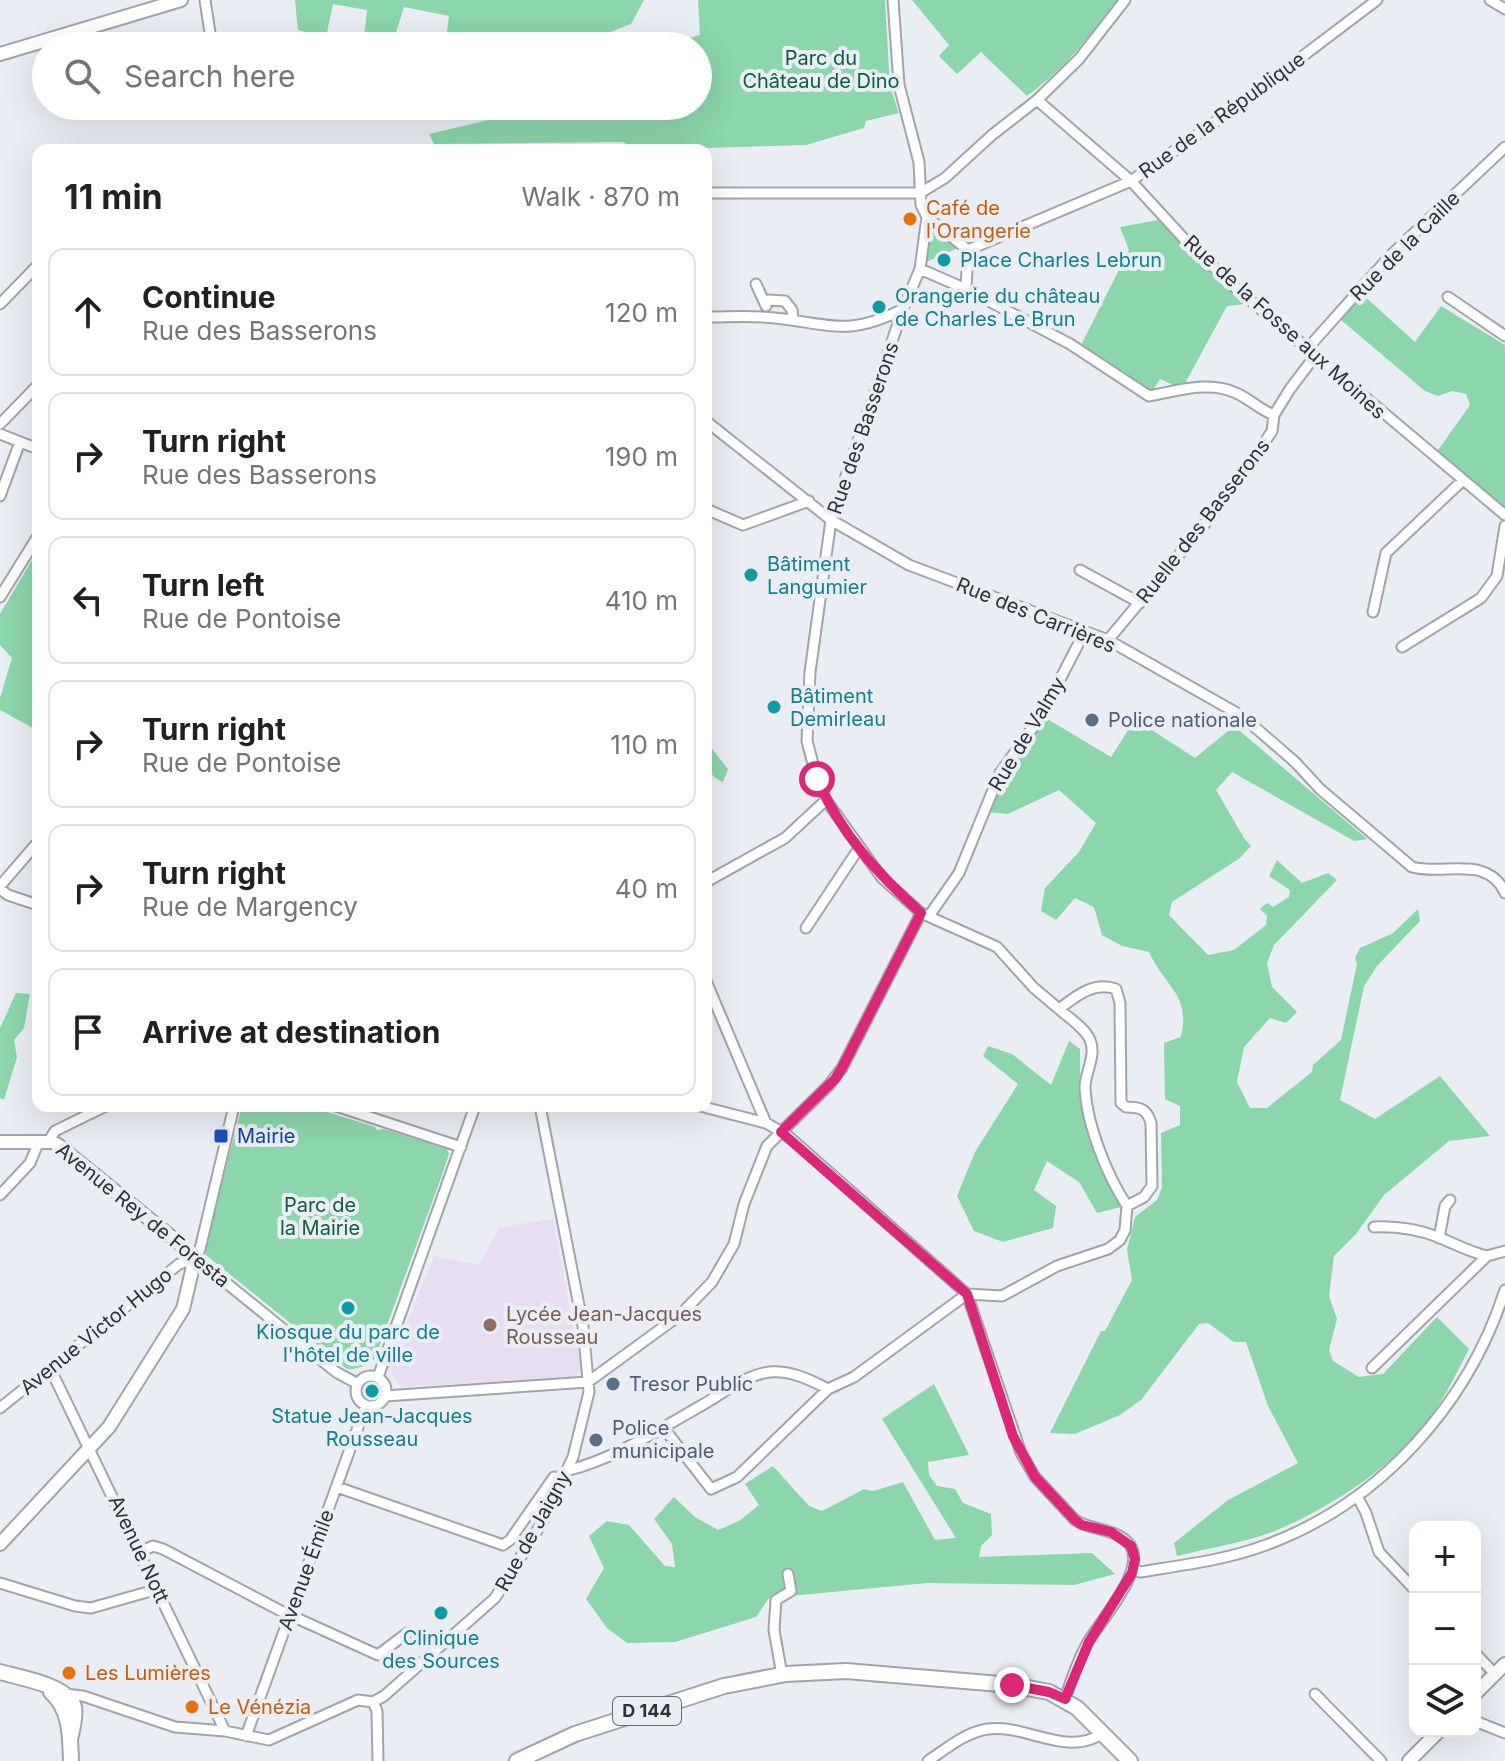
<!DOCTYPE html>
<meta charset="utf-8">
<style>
body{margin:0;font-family:Inter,sans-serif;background:#f2f2f2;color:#202124}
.controls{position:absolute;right:24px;bottom:24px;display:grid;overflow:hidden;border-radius:16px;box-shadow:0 8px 32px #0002}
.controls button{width:72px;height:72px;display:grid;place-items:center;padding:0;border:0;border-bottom:2px solid #e0e0e0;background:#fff;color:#202124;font:40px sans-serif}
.stop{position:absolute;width:24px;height:24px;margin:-18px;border:6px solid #db2777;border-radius:50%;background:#fff}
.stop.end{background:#db2777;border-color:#fff;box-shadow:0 2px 8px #0008}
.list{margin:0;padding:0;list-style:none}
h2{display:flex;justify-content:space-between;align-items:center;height:104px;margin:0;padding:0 32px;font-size:34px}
h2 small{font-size:26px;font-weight:400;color:#757577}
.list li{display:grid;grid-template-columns:52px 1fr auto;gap:24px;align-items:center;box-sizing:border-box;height:128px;margin:0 16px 16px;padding:0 16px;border:2px solid #e0e0e0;border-radius:16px}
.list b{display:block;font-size:30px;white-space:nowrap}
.list p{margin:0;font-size:26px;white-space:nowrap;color:#757577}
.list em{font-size:26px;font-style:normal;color:#757577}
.icon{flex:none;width:44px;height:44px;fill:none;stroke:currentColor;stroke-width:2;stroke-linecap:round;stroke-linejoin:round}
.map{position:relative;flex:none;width:1505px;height:1761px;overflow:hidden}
.search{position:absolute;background:#fff;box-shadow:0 8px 32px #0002;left:32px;top:32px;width:680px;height:88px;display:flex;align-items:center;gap:20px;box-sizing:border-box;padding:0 28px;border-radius:44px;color:#757577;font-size:30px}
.panel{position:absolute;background:#fff;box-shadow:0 8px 32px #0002;left:32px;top:144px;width:680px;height:968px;border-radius:16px}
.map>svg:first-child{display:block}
.commercial{fill:#e8def3}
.green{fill:#8bd6ab}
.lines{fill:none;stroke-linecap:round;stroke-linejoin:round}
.street-casing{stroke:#a1a4aa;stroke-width:13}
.secondary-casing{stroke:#a1a4aa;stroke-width:16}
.primary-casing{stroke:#a1a4aa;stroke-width:18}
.street{stroke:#fff;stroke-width:9}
.secondary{stroke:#fff;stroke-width:12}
.primary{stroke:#fff;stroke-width:14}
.route{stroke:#db2777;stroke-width:10}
.food-dot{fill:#e8710a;stroke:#eaedf3;stroke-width:3}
.culture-dot{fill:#0f9aa8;stroke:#eaedf3;stroke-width:3}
.service-dot{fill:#5c6f8a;stroke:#eaedf3;stroke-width:3}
.transit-dot{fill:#1a4fb4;stroke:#eaedf3;stroke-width:3}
.education-dot{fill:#8d6e63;stroke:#eaedf3;stroke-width:3}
.labels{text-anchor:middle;stroke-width:8;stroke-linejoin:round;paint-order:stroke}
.shield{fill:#eaedf3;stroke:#686a6d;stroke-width:2}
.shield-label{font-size:18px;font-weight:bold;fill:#313234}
.park-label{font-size:20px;fill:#105d3b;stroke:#eaedf3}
.street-label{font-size:20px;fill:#313234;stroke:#eaedf3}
.food-label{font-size:20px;fill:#c56008;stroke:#eaedf3;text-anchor:start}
.culture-label{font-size:20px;fill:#0d838f;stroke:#eaedf3;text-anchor:start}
.service-label{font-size:20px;fill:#4e5e75;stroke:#eaedf3;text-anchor:start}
.transit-label{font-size:20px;fill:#164399;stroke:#eaedf3;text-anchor:start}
.education-label{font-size:20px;fill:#785e54;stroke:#eaedf3;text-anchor:start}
</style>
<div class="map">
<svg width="1505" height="1761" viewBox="0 0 1505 1761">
<rect width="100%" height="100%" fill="#eaedf3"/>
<path class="commercial" d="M 553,1219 L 581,1368 L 575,1377 L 400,1387 L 389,1367 L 434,1256 L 479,1265 L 500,1227 Z"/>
<path class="green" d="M 295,0 L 644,0 L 631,24 L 585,42 L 550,37 L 547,46 L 519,46 L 482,39 L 480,46 L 445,46 L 449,16 L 404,7 L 393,42 L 364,38 L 367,10 L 333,4 L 326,37 L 298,30 Z
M 698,0 L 885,0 L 890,87 L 899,113 L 866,121 L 864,128 L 806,145 L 641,150 L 622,142 L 434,144 L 429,134 L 544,107 L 615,114 L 651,114 L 652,106 L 698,106 L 698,46 L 659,46 L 700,35 Z
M 912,0 L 1117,0 C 1087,39 1068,66 1027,96 L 981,52 L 957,74 L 939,56 L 949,45 Z
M 1158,220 L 1244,304 L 1227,306 L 1182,389 L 1160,379 L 1151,393 L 1097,359 L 1081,345 L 1129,250 L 1120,227 Z
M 931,227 L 958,248 L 926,262 Z
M 1362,294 L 1415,342 L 1441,306 L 1505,345 L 1505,507 L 1436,453 L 1470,405 L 1466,394 L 1452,391 L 1438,396 L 1425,391 L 1341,320 Z
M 35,555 L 38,556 L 38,731 L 0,710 L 0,698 L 12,658 L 0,645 L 0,614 Z
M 1044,717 L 1111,757 L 1135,719 L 1195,758 L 1234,726 L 1367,839 L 1354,841 L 1232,772 L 1216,790 L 1244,838 L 1251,846 L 1240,858 L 1172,902 L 1169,915 L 1208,955 L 1234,950 L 1266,925 L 1267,916 L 1260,909 L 1267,903 L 1273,907 L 1289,897 L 1290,890 L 1269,876 L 1277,860 L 1302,883 L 1328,873 L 1337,880 L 1274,945 L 1267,963 L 1272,987 L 1297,1012 L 1286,1023 L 1270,1018 L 1244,1047 L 1237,1082 L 1250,1108 L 1267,1108 L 1312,1072 L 1313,1065 L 1341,1040 L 1357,964 L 1355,958 L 1360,948 L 1393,933 L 1418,909 L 1420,921 L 1377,966 L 1364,986 L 1340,1100 L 1375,1119 L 1440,1076 L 1490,1136 L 1449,1141 L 1384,1195 L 1356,1234 L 1334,1256 L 1329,1296 L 1337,1319 L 1329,1350 L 1333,1361 L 1359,1377 L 1383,1374 L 1437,1317 L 1469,1349 C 1455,1376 1442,1404 1422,1428 C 1387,1470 1333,1505 1284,1527 C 1251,1542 1212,1547 1177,1556 L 1174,1543 L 1228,1500 L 1298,1463 L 1268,1406 L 1246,1342 L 1234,1342 L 1208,1323 L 1199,1324 L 1141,1400 L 1120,1415 L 1075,1434 L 1050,1433 L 1101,1331 L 1105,1331 L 1132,1280 L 1127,1250 L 1135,1217 L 1157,1200 L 1162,1187 L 1161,1133 L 1180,1125 L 1180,1106 L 1165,1099 L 1164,1043 L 1181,1037 C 1191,995 1165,987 1149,952 L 1122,946 L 1102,935 L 1094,907 L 1075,898 L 1056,920 L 1041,911 L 1045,888 L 1079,852 L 1096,823 L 1059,790 L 1008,814 L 986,812 L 1002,780 Z
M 706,741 L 728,769 L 723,782 C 705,776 706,757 706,741 Z
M 16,993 L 30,994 L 24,1028 L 14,1040 L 17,1057 L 4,1100 L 0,1098 L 0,1028 Z
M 1069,1041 L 1080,1049 L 1080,1094 L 1099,1166 L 1121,1207 L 1097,1213 L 1079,1182 L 1047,1161 L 1034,1190 L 1056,1206 L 1053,1228 L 1003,1242 L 974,1231 L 957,1196 L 975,1152 L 1018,1084 L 983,1056 L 988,1046 L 1012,1054 L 1051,1085 Z
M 242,1106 L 308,1106 L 375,1127 L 376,1130 L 384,1129 L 447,1149 L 449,1154 L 442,1175 L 375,1358 C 370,1365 355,1370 347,1369 L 206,1255 L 204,1250 Z
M 934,1384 L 969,1455 L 928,1462 L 929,1475 L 937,1486 L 955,1489 L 963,1503 L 991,1514 L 992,1535 L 981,1546 L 979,1557 L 1092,1553 L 1115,1574 L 1074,1585 L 927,1583 L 769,1598 L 756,1617 L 675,1642 L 627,1643 L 607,1628 L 586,1599 L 604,1568 L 589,1536 L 607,1521 L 629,1525 L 665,1566 L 675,1567 L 672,1544 L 654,1519 L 674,1497 L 695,1517 L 718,1530 L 739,1521 L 759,1505 L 745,1484 L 773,1466 L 809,1506 L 822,1511 L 864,1489 L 873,1491 L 903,1482 L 935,1540 L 956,1538 L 882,1419 Z"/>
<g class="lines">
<g class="street-casing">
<path id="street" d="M 205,0 L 212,46
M 893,0 L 899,85 L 919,162 L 921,205 L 927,217 L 968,250
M 1490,0 L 1505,9
M 1037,100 L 1131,181 L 1187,242 L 1239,291 L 1505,515
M 706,193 L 920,193
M 920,193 L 945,178 L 992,135 L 1037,100 L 1079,59 L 1125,0
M 927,217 L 920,269 L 903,309 L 831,520 L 810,672 L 807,741 L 817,779 L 826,800 L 882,878 L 921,913 L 997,947 L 1034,988 L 1059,1009
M 968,250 L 1131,181 L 1221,118 L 1377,0
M 920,269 L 966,289 L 1070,344 L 1149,396 C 1177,391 1210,380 1236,393 C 1250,399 1260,410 1274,415
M 756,284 L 766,306
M 966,289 L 968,250
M 1448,297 L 1505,336
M 0,304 L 38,265
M 765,304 L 768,300 L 785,301 L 792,310 L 793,320
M 706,317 C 729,317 752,315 775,318 C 831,324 848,337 903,309
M 1307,349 L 1391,255 L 1505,147
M 706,421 L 831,520 L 909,565 L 1108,640 L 1242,716 L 1295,762 L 1320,789 L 1412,867 C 1443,876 1488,854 1505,893
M 0,424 L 38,385
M 0,434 L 38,449
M 0,496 L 20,442
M 706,509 L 743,525 L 809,501
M 1080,570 L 1140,603
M 0,597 L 38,536
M 1373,612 L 1386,553 L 1462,481
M 1108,640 L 1213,514 L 1255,457 L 1272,431 L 1274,415 L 1290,389 L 1315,356
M 1402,647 L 1481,598 L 1497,576 L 1505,526
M 706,882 L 785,838 L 826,800
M 0,886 L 38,842
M 0,889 L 8,895 L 38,905
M 929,916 L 959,873 L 1000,773 L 1041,716 L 1085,631
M 806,928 L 859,848
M 706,981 L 766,1123
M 336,1106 L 461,1147
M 700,1106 L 766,1123 L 787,1135 L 967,1294 L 1021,1453 L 1035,1477 L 1075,1520 C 1092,1531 1117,1528 1130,1545 C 1147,1570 1101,1620 1088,1642 C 1078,1660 1071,1680 1065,1699
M 48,1142 L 55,1131 L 106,1106
M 0,1195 L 30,1163 L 39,1141
M 1374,1227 C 1397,1226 1417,1229 1438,1237 C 1455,1244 1469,1252 1487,1256
M 1439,1238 L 1445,1206 L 1450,1200
M 194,1262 L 200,1249 L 234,1106
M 967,1294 L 1002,1296 L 1057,1266 L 1108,1249 L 1120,1240 L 1125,1230 L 1127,1206 L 1144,1197 L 1152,1186 L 1151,1123 C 1147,1109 1140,1107 1126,1107 L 1121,1103 L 1120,1003 L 1116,989 C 1094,981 1076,996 1059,1009 C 1069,1018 1085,1028 1090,1040 C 1097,1056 1084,1074 1085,1089 C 1087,1126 1107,1175 1127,1206
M 50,1368 L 225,1731
M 1372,1368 L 1487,1256 L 1505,1251
M356 1391a15 15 0 1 1 30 0a15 15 0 1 1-30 0Z
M 378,1377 L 475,1106
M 385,1396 L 588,1382 L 680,1315 L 712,1282 L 734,1244 L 744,1204 L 767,1146 L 829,1085 L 842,1068 L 921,913
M 0,1408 L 179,1264 L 185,1262 L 203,1264 L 336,1372 L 358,1384
M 663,1427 L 711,1489 L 737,1477 L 828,1389 L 854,1377 L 967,1294
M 566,1471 C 615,1459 660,1429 704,1404 C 723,1393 742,1378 764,1373 C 786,1368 809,1379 828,1389
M 337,1487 L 503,1545 L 510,1540 L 554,1477 L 561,1478
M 1357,1496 L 1366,1513 L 1379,1552 L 1415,1590
M 140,1552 L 153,1546 L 163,1549 L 281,1611 L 378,1655 L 407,1633
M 1133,1569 L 1140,1572 C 1183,1565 1226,1560 1266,1545 C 1380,1503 1468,1405 1505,1290
M 0,1583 L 75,1606 L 91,1608 L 158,1589
M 1475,1653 L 1495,1674
M 782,1675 L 774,1630 L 776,1600 L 791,1591 L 788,1574
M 64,1694 L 83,1696 L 175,1727 L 225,1731 L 269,1740 L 358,1700 L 373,1702
M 1315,1694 L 1381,1761
M 373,1702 L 384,1696 L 495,1598 L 543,1521 L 573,1457 L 589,1392 L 583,1326 L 540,1106
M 373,1702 L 377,1711 L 378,1761
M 1475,1721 L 1505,1733
M 246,1736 L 366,1405
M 928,1761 C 947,1748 966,1732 988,1729 C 1027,1724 1067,1758 1103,1733"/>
</g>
<g class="secondary-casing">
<path id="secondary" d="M 0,54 L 181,0
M 0,1142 L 52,1142 L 58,1145 L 180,1244 L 194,1262 L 183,1309 L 109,1427 L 0,1544
M 1475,1694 L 1505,1664
M 1409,1761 L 1439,1731"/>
</g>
<g class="primary-casing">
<path id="primary" d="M 0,1672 C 20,1678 68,1685 74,1707 C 76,1717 72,1730 70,1739
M 51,1692 C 71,1710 70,1736 71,1761
M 517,1761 L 575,1734 L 724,1686 L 786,1674 L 846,1671 L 1012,1685 L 1049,1692 L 1077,1708 L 1130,1761"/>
</g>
<use href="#street" class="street"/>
<use href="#secondary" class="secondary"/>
<use href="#primary" class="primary"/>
</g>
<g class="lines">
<path class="route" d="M 817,779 C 841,834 878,874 921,913 L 842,1068 L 835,1079 L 781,1132 L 967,1294 L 1013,1436 L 1035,1477 L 1075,1520 L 1082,1525 L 1111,1532 L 1131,1546 L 1135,1559 L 1132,1573 L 1089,1642 L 1065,1699 L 1049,1692 L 1012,1685"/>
</g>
<g class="food-dot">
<circle cx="910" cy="219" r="8"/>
<circle cx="69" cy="1673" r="8"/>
<circle cx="192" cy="1707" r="8"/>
</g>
<g class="culture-dot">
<circle cx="944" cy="260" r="8"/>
<circle cx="879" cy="307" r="8"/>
<circle cx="751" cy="575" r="8"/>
<circle cx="774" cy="707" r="8"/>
<circle cx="348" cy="1308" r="8"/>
<circle cx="372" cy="1391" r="8"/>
<circle cx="441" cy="1613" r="8"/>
</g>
<g class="service-dot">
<circle cx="1092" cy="720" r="8"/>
<circle cx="613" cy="1384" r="8"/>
<circle cx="596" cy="1440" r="8"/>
</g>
<rect class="transit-dot" x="213" y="1128" width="16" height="16" rx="4"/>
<circle class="education-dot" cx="490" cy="1325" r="8"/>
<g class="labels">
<rect class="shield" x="613" y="1697" width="68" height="28" rx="6"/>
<g class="shield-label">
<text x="647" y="1717">D 144</text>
</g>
<g class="park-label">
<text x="821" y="65">Parc du<tspan x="821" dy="23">Château de Dino</tspan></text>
<text x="320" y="1212">Parc de<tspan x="320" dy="23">la Mairie</tspan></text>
</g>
<g class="street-label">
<text transform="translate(1222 115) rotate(-36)" y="7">Rue de la République</text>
<text transform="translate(1405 246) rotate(-45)" y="7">Rue de la Caille</text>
<text transform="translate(1285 327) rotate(42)" y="7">Rue de la Fosse aux Moines</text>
<text transform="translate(863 428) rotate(-71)" y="7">Rue des Basserons</text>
<text transform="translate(1203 521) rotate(-52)" y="7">Ruelle des Basserons</text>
<text transform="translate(1036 615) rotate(22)" y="7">Rue des Carrières</text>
<text transform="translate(1027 734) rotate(-59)" y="7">Rue de Valmy</text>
<text transform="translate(143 1215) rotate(39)" y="7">Avenue Rey de Foresta</text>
<text transform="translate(96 1331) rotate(-39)" y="7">Avenue Victor Hugo</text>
<text transform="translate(533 1531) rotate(-61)" y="7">Rue de Jaigny</text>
<text transform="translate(139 1549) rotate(65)" y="7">Avenue Nott</text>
<text transform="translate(306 1570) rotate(-70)" y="7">Avenue Émile</text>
</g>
<g class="food-label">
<text x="926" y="215">Café de<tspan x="926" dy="23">l'Orangerie</tspan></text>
<text x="85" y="1680">Les Lumières</text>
<text x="208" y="1714">Le Vénézia</text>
</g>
<g class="culture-label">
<text x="960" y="267">Place Charles Lebrun</text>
<text x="895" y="303">Orangerie du château<tspan x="895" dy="23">de Charles Le Brun</tspan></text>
<text x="767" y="571">Bâtiment<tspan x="767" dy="23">Langumier</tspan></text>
<text x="790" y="703">Bâtiment<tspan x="790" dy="23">Demirleau</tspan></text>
<text x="348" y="1339" text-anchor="middle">Kiosque du parc de<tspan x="348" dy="23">l'hôtel de ville</tspan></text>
<text x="372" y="1423" text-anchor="middle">Statue Jean-Jacques<tspan x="372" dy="23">Rousseau</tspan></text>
<text x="441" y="1645" text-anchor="middle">Clinique<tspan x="441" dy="23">des Sources</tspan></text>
</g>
<g class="service-label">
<text x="1108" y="727">Police nationale</text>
<text x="629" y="1391">Tresor Public</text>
<text x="612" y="1435">Police<tspan x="612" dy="23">municipale</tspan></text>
</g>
<g class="transit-label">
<text x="237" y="1143">Mairie</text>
</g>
<g class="education-label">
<text x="506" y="1321">Lycée Jean-Jacques<tspan x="506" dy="23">Rousseau</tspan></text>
</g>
</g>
</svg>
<div class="controls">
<button>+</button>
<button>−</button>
<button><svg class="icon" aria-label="layers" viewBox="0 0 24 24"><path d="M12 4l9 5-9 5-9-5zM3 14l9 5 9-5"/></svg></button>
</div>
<div class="stop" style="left:817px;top:779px"></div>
<div class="stop end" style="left:1012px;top:1685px"></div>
<div class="search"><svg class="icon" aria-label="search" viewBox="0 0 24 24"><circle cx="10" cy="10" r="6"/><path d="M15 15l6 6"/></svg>Search here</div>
<section class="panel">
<h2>11 min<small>Walk · 870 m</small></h2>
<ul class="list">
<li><svg class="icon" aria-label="ahead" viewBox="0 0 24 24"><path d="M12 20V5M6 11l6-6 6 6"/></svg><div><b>Continue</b><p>Rue des Basserons</p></div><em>120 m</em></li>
<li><svg class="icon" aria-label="right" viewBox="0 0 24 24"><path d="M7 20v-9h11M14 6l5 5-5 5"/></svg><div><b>Turn right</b><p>Rue des Basserons</p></div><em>190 m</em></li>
<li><svg class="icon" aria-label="left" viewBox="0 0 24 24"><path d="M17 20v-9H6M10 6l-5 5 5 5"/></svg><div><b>Turn left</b><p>Rue de Pontoise</p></div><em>410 m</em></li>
<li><svg class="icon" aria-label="right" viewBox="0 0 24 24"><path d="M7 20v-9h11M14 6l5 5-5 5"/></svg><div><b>Turn right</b><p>Rue de Pontoise</p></div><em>110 m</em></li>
<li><svg class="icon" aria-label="right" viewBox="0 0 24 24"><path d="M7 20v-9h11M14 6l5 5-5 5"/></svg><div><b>Turn right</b><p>Rue de Margency</p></div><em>40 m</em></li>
<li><svg class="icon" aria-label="arrive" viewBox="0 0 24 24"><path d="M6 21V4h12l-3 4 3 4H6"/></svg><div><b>Arrive at destination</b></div></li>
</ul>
</section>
</div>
